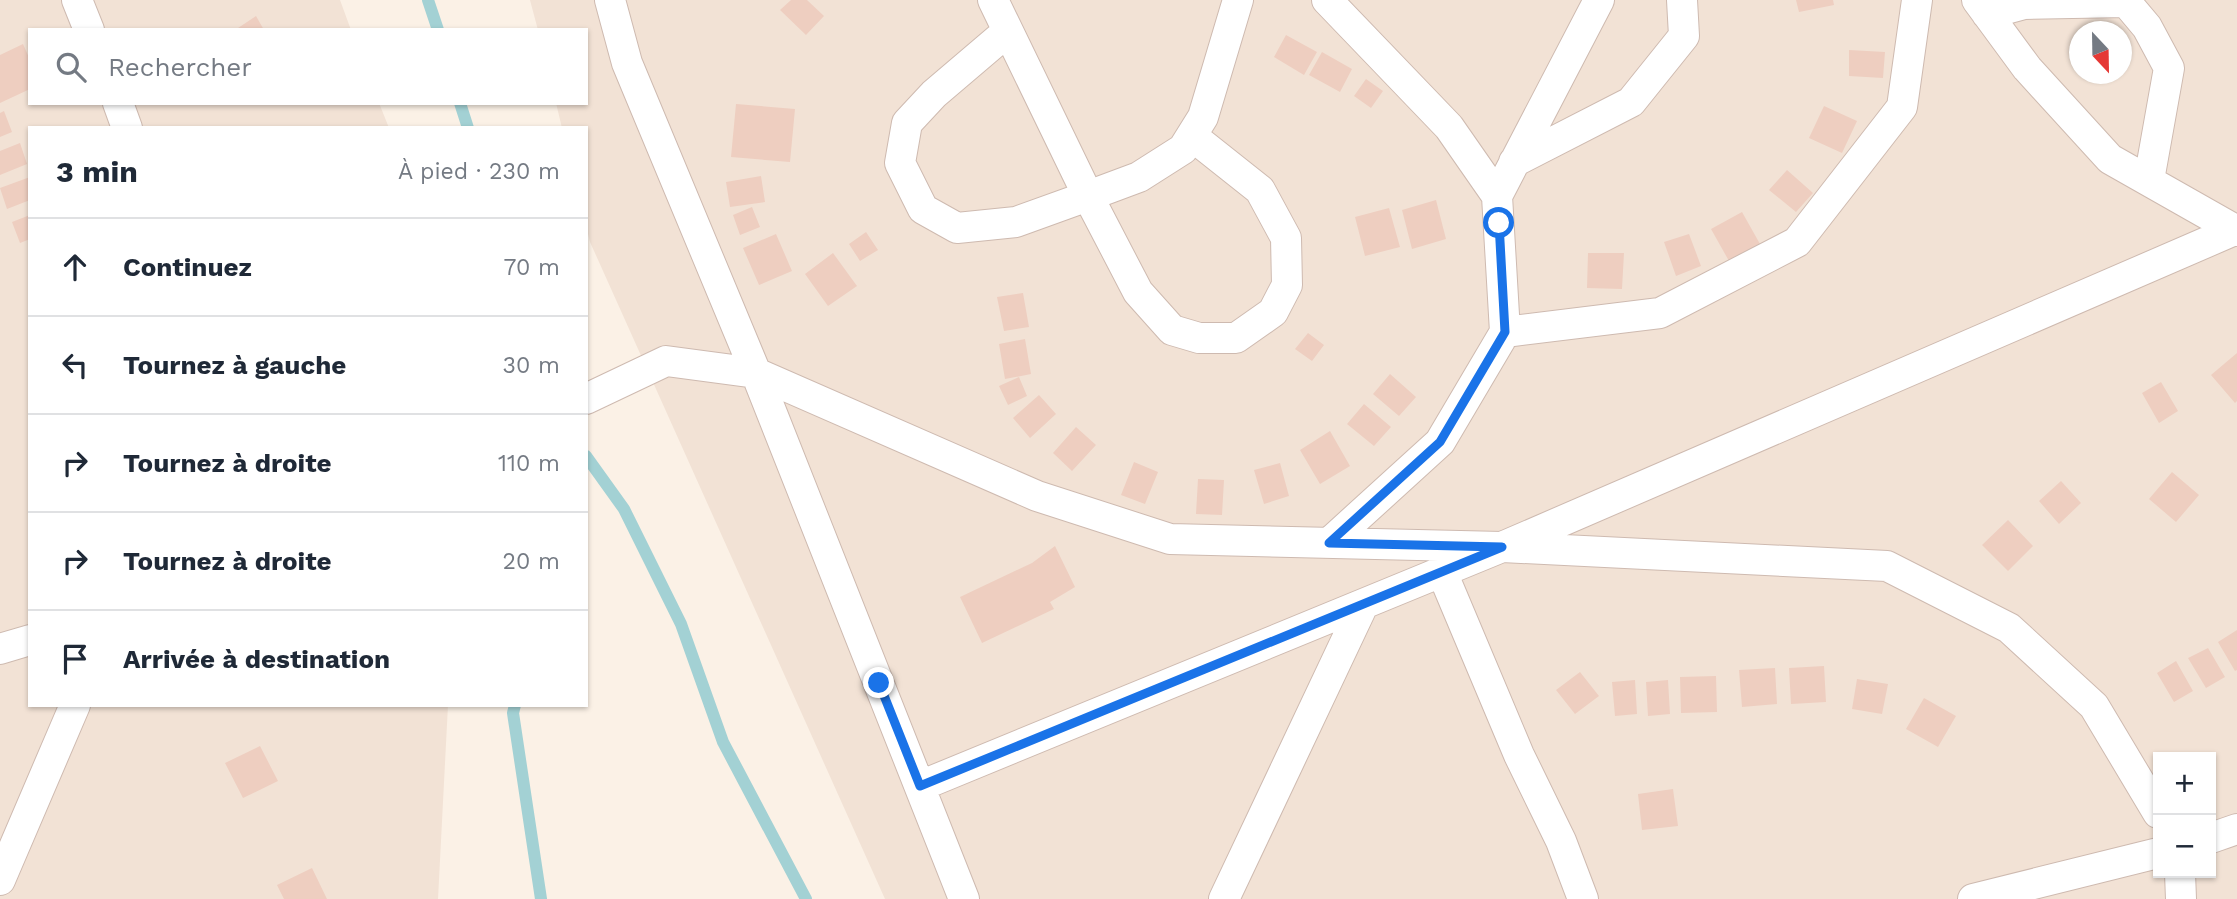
<!DOCTYPE html>
<html lang="fr">
<meta charset="utf-8">
<style>
body{margin:0;font-family:"Work Sans",sans-serif;background:#f6f6f7;color:#1f2937}
.controls{position:absolute;right:21px;bottom:21px;display:grid;overflow:hidden;border-radius:0px;box-shadow:0 2px 5px #0004}
.controls button{width:63px;height:63px;display:grid;place-items:center;padding:0;border:0;border-bottom:2px solid #e0e1e3;background:#fff;color:#1f2937;font:35px sans-serif}
.compass{position:absolute;left:2069px;top:21px;width:63px;height:63px;border-radius:50%;background:#fff;box-shadow:0 2px 5px #0004;rotate:158deg}
.stop{position:absolute;width:21px;height:21px;margin:-16px;border:5px solid #1a73e8;border-radius:50%;background:#fff}
.stop.end{background:#1a73e8;border-color:#fff;box-shadow:0 2px 7px #0008}
.list{margin:0;padding:0;list-style:none}
h2{display:flex;justify-content:space-between;align-items:center;height:91px;margin:0;padding:0 28px;font-size:30px}
h2 small{font-size:23px;font-weight:400;color:#747a83}
.list li{display:grid;grid-template-columns:46px 1fr auto;gap:21px;align-items:center;box-sizing:border-box;height:98px;padding:0 28px;border-top:2px solid #e0e1e3}
.list b{display:block;font-size:26px;white-space:nowrap}
.list em{font-size:23px;font-style:normal;color:#747a83}
.icon{flex:none;width:38px;height:38px;fill:none;stroke:currentColor;stroke-width:2;stroke-linecap:round;stroke-linejoin:round}
.map{position:relative;flex:none;width:2237px;height:899px;overflow:hidden}
.search{position:absolute;background:#fff;box-shadow:0 2px 5px #0004;left:28px;top:28px;width:560px;height:77px;display:flex;align-items:center;gap:18px;box-sizing:border-box;padding:0 24px;border-radius:0px;color:#747a83;font-size:26px}
.panel{position:absolute;background:#fff;box-shadow:0 2px 5px #0004;left:28px;top:126px;width:560px;height:581px;border-radius:0px}
.map>svg:first-child{display:block}
.residential{fill:#f2e2d5;fill-rule:evenodd}
.lines{fill:none;stroke-linecap:round;stroke-linejoin:round}
.stream{stroke:#a3d1d4;stroke-width:12}
.building{fill:#eecec0}
.street-casing{stroke:#cebab0;stroke-width:32}
.street{stroke:#fff;stroke-width:30}
.route{stroke:#1a73e8;stroke-width:9}
</style>
<div class="map">
<svg width="2237" height="899" viewBox="0 0 2237 899">
<rect width="100%" height="100%" fill="#fbf1e6"/>
<path class="residential" d="M 0,0 L 340,0 L 351,30 L 30,30 L 30,103 L 379,103 L 389,128 L 30,128 L 30,705 L 448,705 L 438,899 L 0,899 Z
M 530,0 L 2237,0 L 2237,899 L 885,899 L 590,242 L 586,226 L 586,128 L 562,128 L 556,103 L 586,103 L 586,30 L 538,30 ZM 2080,32 L 2122,32 L 2122,74 L 2080,74 ZM 2158,757 L 2211,757 L 2211,873 L 2158,873 Z"/>
<g class="lines">
<path class="stream" d="M 428,0 L 438,30
M 460,103 L 468,128
M 586,456 L 624,509 L 681,624 L 723,742 L 806,899
M 515,705 L 513,713 L 541,899"/>
</g>
<path class="building" d="M 791,0 L 807,0 L 824,16 L 806,35 L 780,10 Z
M 1796,0 L 1833,0 L 1834,5 L 1799,12 Z
M 256,16 L 264,30 L 235,30 Z
M 1286,35 L 1317,52 L 1304,75 L 1274,57 Z
M 23,44 L 30,60 L 30,89 L 0,103 L 0,55 Z
M 1849,50 L 1885,52 L 1883,78 L 1849,76 Z
M 1322,52 L 1352,69 L 1340,92 L 1309,75 Z
M 1366,79 L 1383,91 L 1371,108 L 1354,96 Z
M 736,104 L 795,109 L 790,162 L 731,157 Z
M 1824,106 L 1857,121 L 1842,153 L 1809,138 Z
M 4,111 L 12,132 L 0,137 L 0,113 Z
M 20,143 L 27,164 L 0,175 L 0,151 Z
M 1787,170 L 1813,193 L 1796,212 L 1769,190 Z
M 761,176 L 765,202 L 730,207 L 726,182 Z
M 30,177 L 30,200 L 7,209 L 0,188 Z
M 1436,200 L 1446,239 L 1412,249 L 1402,210 Z
M 752,207 L 760,227 L 740,235 L 733,215 Z
M 1389,208 L 1400,247 L 1365,256 L 1355,217 Z
M 1742,212 L 1760,244 L 1729,261 L 1711,229 Z
M 30,215 L 30,239 L 20,243 L 12,222 Z
M 866,232 L 878,250 L 860,261 L 849,244 Z
M 776,234 L 792,271 L 759,285 L 743,248 Z
M 1689,234 L 1701,266 L 1676,276 L 1664,242 Z
M 833,253 L 857,286 L 828,306 L 805,274 Z
M 1588,253 L 1624,253 L 1622,289 L 1587,288 Z
M 1023,293 L 1029,327 L 1004,331 L 997,297 Z
M 1308,333 L 1324,345 L 1312,361 L 1295,349 Z
M 1025,339 L 1031,374 L 1005,379 L 999,344 Z
M 2237,353 L 2237,401 L 2235,403 L 2211,375 Z
M 1390,374 L 1416,397 L 1399,416 L 1373,394 Z
M 1019,377 L 1027,396 L 1008,405 L 999,386 Z
M 2161,382 L 2178,411 L 2159,423 L 2142,393 Z
M 1039,395 L 1056,414 L 1030,438 L 1013,418 Z
M 1364,404 L 1391,427 L 1374,446 L 1347,424 Z
M 1076,427 L 1096,445 L 1072,471 L 1053,453 Z
M 1330,431 L 1350,466 L 1320,484 L 1300,450 Z
M 1134,462 L 1158,472 L 1145,504 L 1121,495 Z
M 1280,463 L 1289,496 L 1264,504 L 1254,470 Z
M 2172,472 L 2199,495 L 2176,522 L 2149,499 Z
M 1198,479 L 1224,480 L 1222,515 L 1196,514 Z
M 2061,481 L 2081,503 L 2059,524 L 2039,501 Z
M 2008,520 L 2033,546 L 2008,571 L 1982,545 Z
M 1055,546 L 1075,587 L 1050,602 L 1054,609 L 982,643 L 960,597 L 1032,563 Z
M 2237,630 L 2237,670 L 2235,671 L 2218,642 Z
M 2208,648 L 2225,677 L 2206,688 L 2188,658 Z
M 2176,661 L 2193,691 L 2174,702 L 2157,673 Z
M 1824,666 L 1826,702 L 1791,704 L 1789,668 Z
M 1775,668 L 1777,704 L 1742,707 L 1739,670 Z
M 1580,672 L 1599,696 L 1575,714 L 1556,690 Z
M 1716,676 L 1717,712 L 1681,713 L 1680,677 Z
M 1857,679 L 1888,684 L 1882,714 L 1852,709 Z
M 1635,680 L 1637,714 L 1615,716 L 1612,682 Z
M 1668,680 L 1670,714 L 1648,716 L 1646,682 Z
M 1924,698 L 1956,716 L 1938,747 L 1906,729 Z
M 260,746 L 278,781 L 243,798 L 225,763 Z
M 1673,789 L 1678,826 L 1642,830 L 1638,794 Z
M 312,868 L 327,899 L 284,899 L 277,885 Z"/>
<g class="lines">
<g class="street-casing">
<path id="street" d="M 77,0 L 89,30
M 610,0 L 627,63 L 756,373 L 964,899
M 993,0 L 1088,196 L 1139,177 L 1183,149 L 1203,117 L 1238,0
M 1327,0 L 1449,127 L 1497,196
M 1977,0 L 2027,68 L 2110,159 L 2237,231
M 1987,14 L 2024,4 L 2126,2 L 2147,27 L 2169,68 L 2149,180
M 1008,31 L 934,94 L 907,123 L 900,163 L 923,209 L 957,228 L 1016,222 L 1088,196 L 1138,292 L 1172,330 L 1199,338 L 1236,338 L 1273,312 L 1287,285 L 1286,238 L 1260,190 L 1192,136
M 118,103 L 127,128
M 1514,162 L 1631,102 L 1684,36 L 1682,0
M 1505,332 L 1660,313 L 1797,242 L 1902,107 L 1917,0
M 586,399 L 666,361 L 756,373 L 1037,496 L 1170,539 L 1502,547 L 1887,566 L 2009,628 L 2094,706 L 2158,813
M 1329,543 L 1440,442 L 1505,332 L 1497,196 L 1599,0
M 1442,572 L 1519,755 L 1561,841 L 1583,899
M 0,649 L 30,640
M 920,786 L 1502,547 L 2237,229
M 2211,838 L 2237,829
M 2180,873 L 2181,899
M 0,880 L 75,705
M 1224,899 L 1363,605
M 1973,899 L 2158,853"/>
</g>
<use href="#street" class="street"/>
</g>
<g class="lines">
<path class="route" d="M 879,683 L 920,786 L 1502,547 L 1329,543 L 1440,442 L 1505,332 L 1499,223"/>
</g>
</svg>
<div class="controls">
<button>+</button>
<button>−</button>
</div>
<svg class="compass" viewBox="-18 -18 36 36"><path d="M0-13l5 13h-10z" fill="#e53935"/><path d="M0 13l5-13h-10z" fill="#747a83"/></svg>
<div class="stop" style="left:1499px;top:223px"></div>
<div class="stop end" style="left:879px;top:683px"></div>
<div class="search"><svg class="icon" aria-label="search" viewBox="0 0 24 24"><circle cx="10" cy="10" r="6"/><path d="M15 15l6 6"/></svg>Rechercher</div>
<section class="panel">
<h2>3 min<small>À pied · 230 m</small></h2>
<ul class="list">
<li><svg class="icon" aria-label="ahead" viewBox="0 0 24 24"><path d="M12 20V5M6 11l6-6 6 6"/></svg><div><b>Continuez</b></div><em>70 m</em></li>
<li><svg class="icon" aria-label="left" viewBox="0 0 24 24"><path d="M17 20v-9H6M10 6l-5 5 5 5"/></svg><div><b>Tournez à gauche</b></div><em>30 m</em></li>
<li><svg class="icon" aria-label="right" viewBox="0 0 24 24"><path d="M7 20v-9h11M14 6l5 5-5 5"/></svg><div><b>Tournez à droite</b></div><em>110 m</em></li>
<li><svg class="icon" aria-label="right" viewBox="0 0 24 24"><path d="M7 20v-9h11M14 6l5 5-5 5"/></svg><div><b>Tournez à droite</b></div><em>20 m</em></li>
<li><svg class="icon" aria-label="arrive" viewBox="0 0 24 24"><path d="M6 21V4h12l-3 4 3 4H6"/></svg><div><b>Arrivée à destination</b></div></li>
</ul>
</section>
</div>
